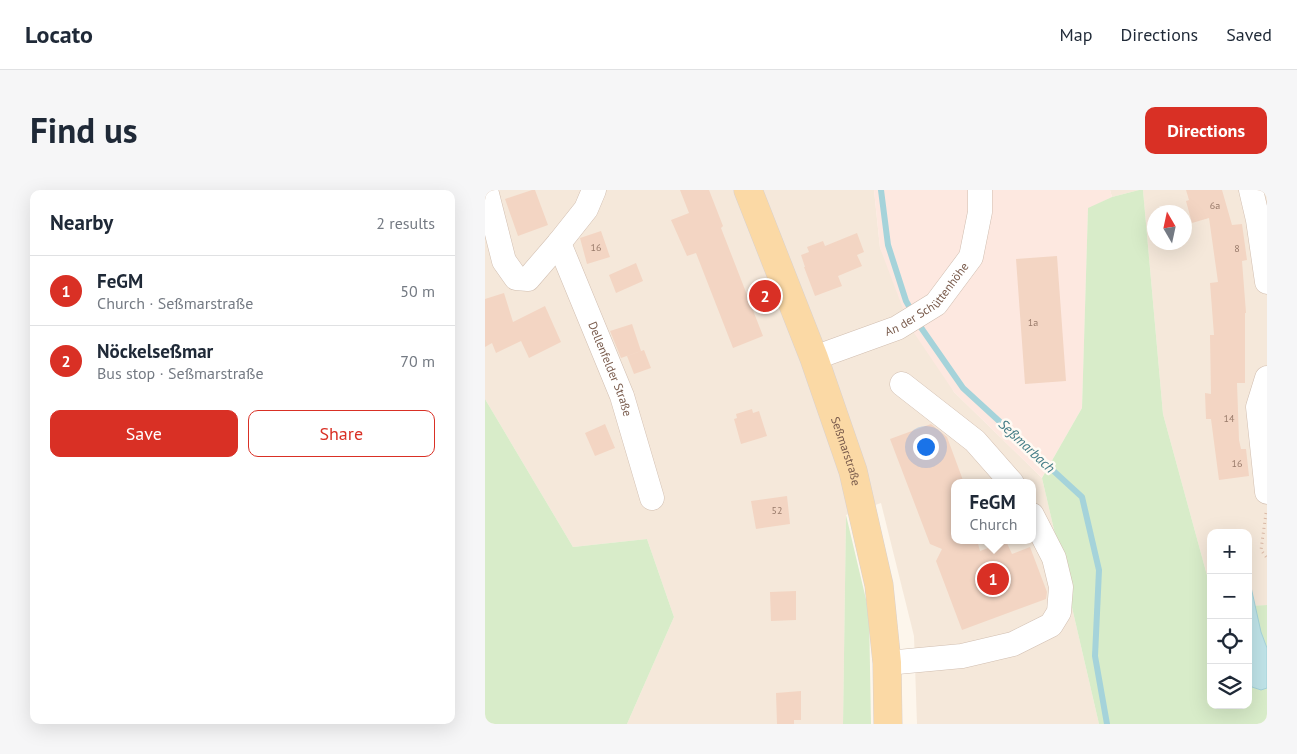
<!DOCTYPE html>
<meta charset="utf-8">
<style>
body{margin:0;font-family:"PT Sans",sans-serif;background:#f6f6f7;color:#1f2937}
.controls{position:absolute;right:15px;bottom:15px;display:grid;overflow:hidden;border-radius:10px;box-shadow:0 5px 20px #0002}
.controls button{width:45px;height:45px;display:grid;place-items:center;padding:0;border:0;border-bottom:1px solid #e0e1e3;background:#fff;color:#1f2937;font:25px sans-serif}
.compass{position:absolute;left:662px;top:15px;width:45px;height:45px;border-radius:50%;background:#fff;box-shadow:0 5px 20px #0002;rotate:351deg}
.you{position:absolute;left:440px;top:256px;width:18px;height:18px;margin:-12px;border:4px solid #fff;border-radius:50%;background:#1a73e8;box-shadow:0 0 0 8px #1a73e833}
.badge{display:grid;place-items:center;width:32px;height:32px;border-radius:50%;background:#d93025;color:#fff;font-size:16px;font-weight:700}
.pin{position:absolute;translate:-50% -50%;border:2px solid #fff;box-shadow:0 1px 5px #0006}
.popup{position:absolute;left:466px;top:289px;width:85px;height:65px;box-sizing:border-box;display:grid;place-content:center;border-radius:10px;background:#fff;filter:drop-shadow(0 1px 4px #0005);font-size:16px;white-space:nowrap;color:#747a83}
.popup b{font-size:19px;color:#1f2937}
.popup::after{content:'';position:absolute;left:50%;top:100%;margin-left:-10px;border:10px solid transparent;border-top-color:#fff}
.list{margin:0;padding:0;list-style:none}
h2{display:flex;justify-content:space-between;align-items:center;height:65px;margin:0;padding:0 20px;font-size:21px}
h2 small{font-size:16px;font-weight:400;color:#747a83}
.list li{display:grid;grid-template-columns:32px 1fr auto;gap:15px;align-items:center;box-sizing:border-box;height:70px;padding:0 20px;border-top:1px solid #e0e1e3}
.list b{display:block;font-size:19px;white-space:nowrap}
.list p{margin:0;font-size:16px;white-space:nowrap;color:#747a83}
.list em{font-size:16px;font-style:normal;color:#747a83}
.actions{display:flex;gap:10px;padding:15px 20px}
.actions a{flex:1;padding:11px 0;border:1px solid #d93025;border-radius:10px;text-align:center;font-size:18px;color:#d93025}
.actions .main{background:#d93025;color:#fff}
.icon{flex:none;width:28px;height:28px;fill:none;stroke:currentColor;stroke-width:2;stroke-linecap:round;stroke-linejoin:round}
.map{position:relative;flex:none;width:782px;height:534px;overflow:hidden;border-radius:10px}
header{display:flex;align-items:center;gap:30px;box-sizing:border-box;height:70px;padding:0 25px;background:#fff;border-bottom:1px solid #e0e1e3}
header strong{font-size:24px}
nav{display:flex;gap:28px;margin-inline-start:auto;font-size:18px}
.intro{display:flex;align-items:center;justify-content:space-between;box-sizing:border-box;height:120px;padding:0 30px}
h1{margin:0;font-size:35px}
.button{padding:12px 22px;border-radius:10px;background:#d93025;color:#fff;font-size:18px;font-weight:700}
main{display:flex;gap:30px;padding:0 30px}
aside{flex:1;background:#fff;border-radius:10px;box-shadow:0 5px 20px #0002}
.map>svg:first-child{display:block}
.residential{fill:#f5e8da;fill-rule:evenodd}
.commercial{fill:#fde8e0}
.green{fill:#d8ecc9}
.water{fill:#bfe3e8;stroke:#a5d3da}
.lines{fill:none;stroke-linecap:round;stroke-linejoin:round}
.stream{stroke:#a5d3da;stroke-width:6}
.building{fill:#f3d5c3}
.minor-casing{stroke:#d1beb0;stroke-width:25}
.major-casing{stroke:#dad1cd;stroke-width:29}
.path{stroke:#d9b8a5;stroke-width:3;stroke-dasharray:1 4;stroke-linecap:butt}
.minor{stroke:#fff;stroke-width:24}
.major{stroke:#fbd9a5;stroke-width:28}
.labels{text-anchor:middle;stroke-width:5;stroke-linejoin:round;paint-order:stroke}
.number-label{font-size:10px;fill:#987a6a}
.street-label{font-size:12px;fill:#7a5c4d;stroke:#fffaf3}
.water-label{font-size:14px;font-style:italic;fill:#437c86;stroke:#fffaf3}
</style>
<header>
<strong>Locato</strong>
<nav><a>Map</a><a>Directions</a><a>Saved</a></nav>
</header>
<div class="intro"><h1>Find us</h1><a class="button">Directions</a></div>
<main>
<aside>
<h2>Nearby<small>2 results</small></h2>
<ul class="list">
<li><span class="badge">1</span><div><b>FeGM</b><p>Church · Seßmarstraße</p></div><em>50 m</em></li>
<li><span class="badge">2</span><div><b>Nöckelseßmar</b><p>Bus stop · Seßmarstraße</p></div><em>70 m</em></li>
</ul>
<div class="actions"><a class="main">Save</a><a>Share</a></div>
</aside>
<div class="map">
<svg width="782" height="534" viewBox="0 0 782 534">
<rect width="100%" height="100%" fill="#fdf6ec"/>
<path class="residential" d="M 0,0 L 389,0 L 395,58 L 469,202 L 557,288 L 614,534 L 432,534 L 429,446 L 396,313 L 361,325 L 358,534 L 142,534 L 189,427 L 162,349 L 88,357 L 0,209 ZM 469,293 L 547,293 L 547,350 L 469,350 Z
M 625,0 L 654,0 L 627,7 Z
M 658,0 L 782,0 L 782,415 L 763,416 L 763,343 L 726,343 L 726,400 L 678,224 ZM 669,22 L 699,22 L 699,52 L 669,52 Z"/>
<path class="commercial" d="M 389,0 L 625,0 L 627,7 L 603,19 L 597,218 L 557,288 L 469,202 L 425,137 L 395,58 Z"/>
<path class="green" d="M 654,0 L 658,0 L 678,224 L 726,400 L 726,515 L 763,515 L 763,416 L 782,415 L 782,534 L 614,534 L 557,288 L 597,218 L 603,18 L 627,7 Z
M 0,209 L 88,357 L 162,349 L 189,427 L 142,534 L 0,534 Z
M 361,325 L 384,422 L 386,534 L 358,534 Z"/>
<path class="water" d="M 763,394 L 766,397 L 776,442 L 782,458 L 782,498 L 776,500 L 767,497 L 763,487 Z"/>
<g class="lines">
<path class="stream" d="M 396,0 L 403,55 L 421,111 L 437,139 L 478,198 L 597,307 L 614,380 L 610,466 L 622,534"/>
</g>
<path class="building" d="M 47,0 L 50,0 L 63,35 L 33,46 L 20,9 Z
M 195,0 L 224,0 L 238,36 L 236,38 L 278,146 L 248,158 L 211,63 L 202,66 L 186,30 L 204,23 Z
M 701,0 L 737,0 L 747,35 L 757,34 L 762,70 L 757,71 L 761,123 L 760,123 L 760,193 L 752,193 L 754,250 L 756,259 L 761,259 L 764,286 L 734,290 L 726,229 L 721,229 L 720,203 L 726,204 L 725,145 L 729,145 L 725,93 L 733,92 L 724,28 L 707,33 L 701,11 L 704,10 Z
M 116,41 L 125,67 L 102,74 L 95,48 Z
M 372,43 L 379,62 L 372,65 L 377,76 L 353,86 L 357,96 L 330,106 L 319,77 L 320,77 L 316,65 L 324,62 L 322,57 L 338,51 L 340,56 Z
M 572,66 L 581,191 L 540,194 L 531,69 Z
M 151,73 L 158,91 L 131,103 L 124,85 Z
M 19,103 L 28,132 L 60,116 L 76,152 L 44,168 L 36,151 L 11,163 L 7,153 L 0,157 L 0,109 Z
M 147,134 L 156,161 L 136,168 L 125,141 Z
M 159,160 L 166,178 L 149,184 L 142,166 Z
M 267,219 L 268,223 L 274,221 L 282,246 L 256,254 L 249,229 L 252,228 L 251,224 Z
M 120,234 L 130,258 L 110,266 L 100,243 Z
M 446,234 L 462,247 L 479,293 L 469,293 L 469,350 L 492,350 L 495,361 L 521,351 L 527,364 L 545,357 L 562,402 L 561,409 L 477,440 L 451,371 L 457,359 L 445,354 L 405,249 Z
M 302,306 L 305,334 L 271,339 L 266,311 Z
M 311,401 L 311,430 L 286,431 L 285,402 Z
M 316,501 L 316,530 L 309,530 L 309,534 L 292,534 L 291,503 Z"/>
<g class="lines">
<g class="minor-casing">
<g id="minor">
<path d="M 1,0 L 19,71 L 31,88 L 43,89 L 74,53"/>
<path id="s1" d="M 109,0 L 101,19 L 74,53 L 137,206 L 167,308"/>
<path d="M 766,0 L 773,30 L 782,92"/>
<path id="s2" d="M 329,168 L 412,138 L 451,114 L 486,67 L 495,22 L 495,0"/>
<path d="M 782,188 L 773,217 L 782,302"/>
<path d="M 417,194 L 490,251 L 527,293"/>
<path d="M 402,473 L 477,466 L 528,454 L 566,435 L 574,422 L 576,397 L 569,368 L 547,325"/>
</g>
</g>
<g class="major-casing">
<g id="major">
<path id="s3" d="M 263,0 L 329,168 L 368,281 L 394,395 L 402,473 L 403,534"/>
</g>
</g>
<path class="path" d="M 781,323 L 776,360 L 782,368"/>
<use href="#minor" class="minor"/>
<use href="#major" class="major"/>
</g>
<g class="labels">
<g class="number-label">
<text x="730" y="19">6a</text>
<text x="111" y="61">16</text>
<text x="752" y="62">8</text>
<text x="548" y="136">1a</text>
<text x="744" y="232">14</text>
<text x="752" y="277">16</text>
<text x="292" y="324">52</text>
</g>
<g class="street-label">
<text dy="4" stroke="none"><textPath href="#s2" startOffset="130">An der Schüttenhöhe</textPath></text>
<text dy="4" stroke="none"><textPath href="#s1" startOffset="200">Dellenfelder Straße</textPath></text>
<text dy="4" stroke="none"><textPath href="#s3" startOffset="279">Seßmarstraße</textPath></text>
</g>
<g class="water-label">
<text transform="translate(542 256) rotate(43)" y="5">Seßmarbach</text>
</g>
</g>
</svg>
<div class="controls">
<button>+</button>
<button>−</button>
<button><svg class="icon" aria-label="locate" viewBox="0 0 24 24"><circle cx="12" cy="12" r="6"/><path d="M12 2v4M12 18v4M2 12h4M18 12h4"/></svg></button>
<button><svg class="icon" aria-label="layers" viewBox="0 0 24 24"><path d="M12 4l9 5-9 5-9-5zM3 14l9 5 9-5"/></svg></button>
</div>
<svg class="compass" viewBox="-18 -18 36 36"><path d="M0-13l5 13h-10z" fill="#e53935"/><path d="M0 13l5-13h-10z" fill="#747a83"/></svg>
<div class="you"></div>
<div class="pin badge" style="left:508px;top:389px">1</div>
<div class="popup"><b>FeGM</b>Church</div>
<div class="pin badge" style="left:280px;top:106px">2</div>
</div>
</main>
